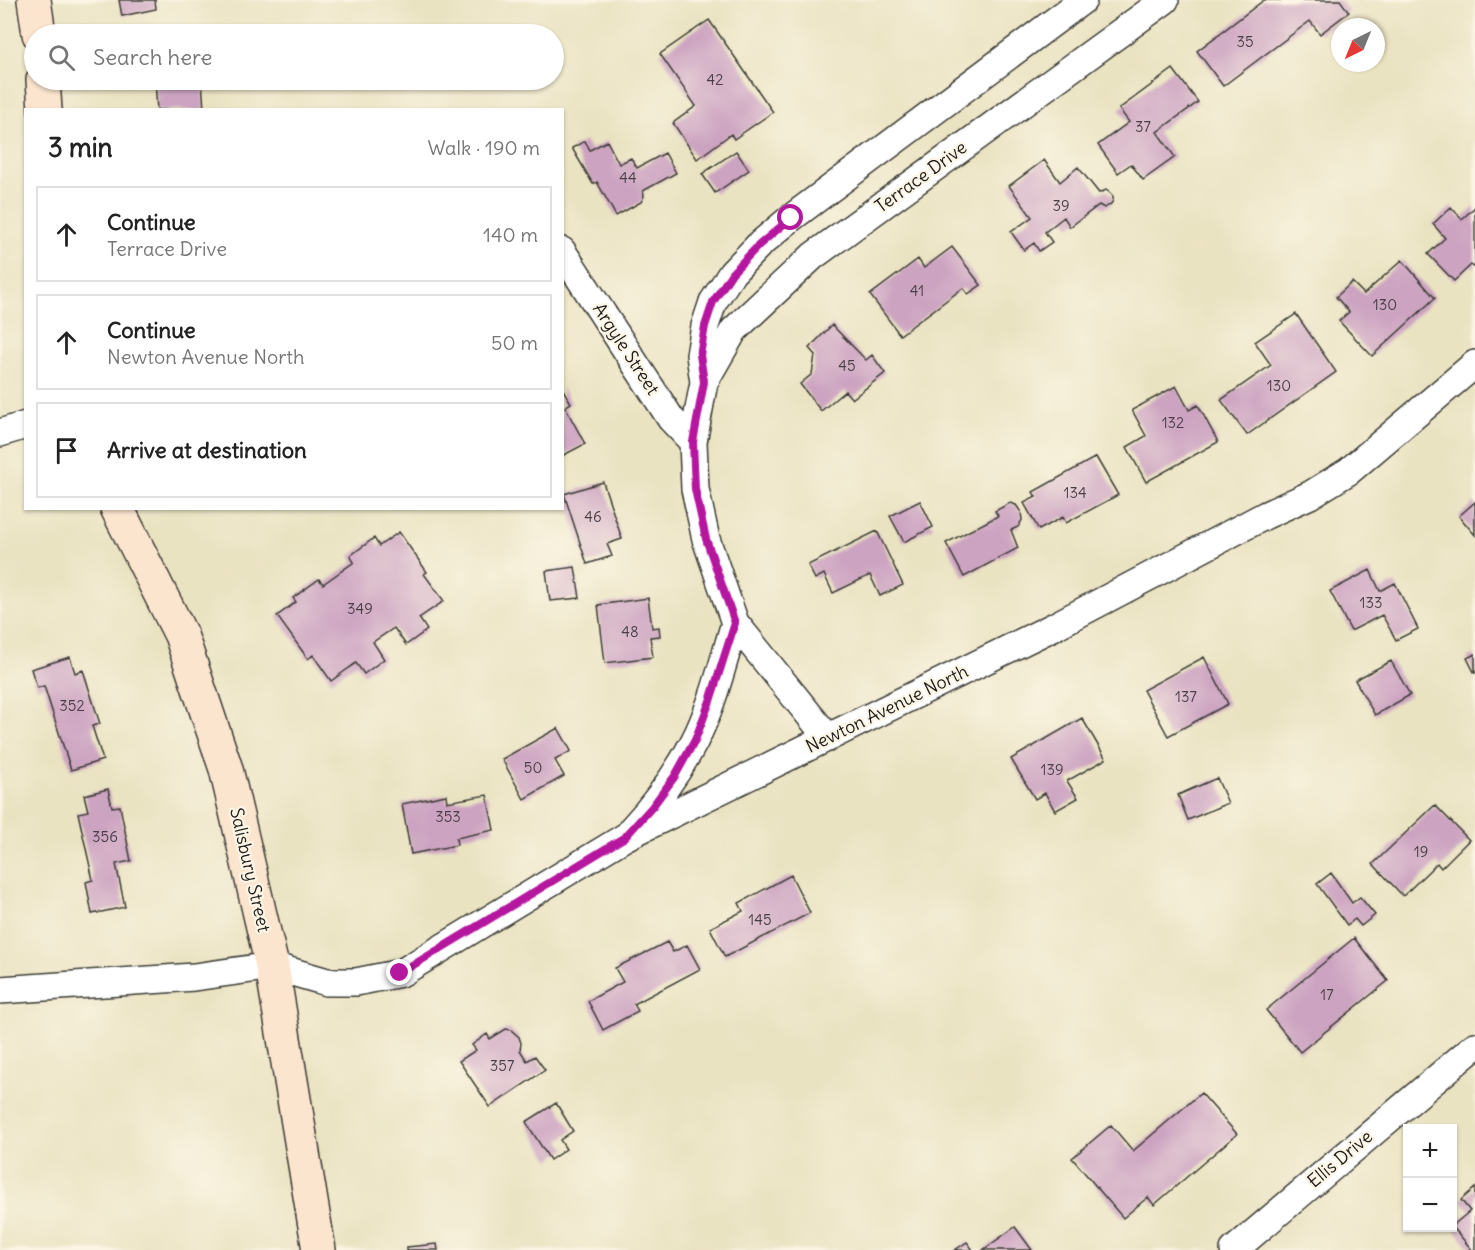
<!DOCTYPE html>
<meta charset="utf-8">
<style>
body{margin:0;font-family:Delius,sans-serif;background:#f6f6f6;color:#222}
.controls{position:absolute;right:18px;bottom:18px;display:grid;overflow:hidden;border-radius:0px;box-shadow:0 2px 4px #0004}
.controls button{width:54px;height:54px;display:grid;place-items:center;padding:0;border:0;border-bottom:2px solid #e0e0e0;background:#fff;color:#222;font:30px sans-serif}
.compass{position:absolute;left:1331px;top:18px;width:54px;height:54px;border-radius:50%;background:#fff;box-shadow:0 2px 4px #0004;rotate:223deg}
.stop{position:absolute;width:18px;height:18px;margin:-14px;border:4px solid #b5179e;border-radius:50%;background:#fff}
.stop.end{background:#b5179e;border-color:#fff;box-shadow:0 2px 6px #0008}
.list{margin:0;padding:0;list-style:none}
h2{display:flex;justify-content:space-between;align-items:center;height:78px;margin:0;padding:0 24px;font-size:26px}
h2 small{font-size:20px;font-weight:400;color:#767676}
.list li{display:grid;grid-template-columns:39px 1fr auto;gap:18px;align-items:center;box-sizing:border-box;height:96px;margin:0 12px 12px;padding:0 12px;border:2px solid #e0e0e0;border-radius:0px}
.list b{display:block;font-size:22px;white-space:nowrap}
.list p{margin:0;font-size:20px;white-space:nowrap;color:#767676}
.list em{font-size:20px;font-style:normal;color:#767676}
.icon{flex:none;width:33px;height:33px;fill:none;stroke:currentColor;stroke-width:2;stroke-linecap:round;stroke-linejoin:round}
.map{position:relative;flex:none;width:1475px;height:1250px;overflow:hidden}
.search{position:absolute;background:#fff;box-shadow:0 2px 4px #0004;left:24px;top:24px;width:540px;height:66px;display:flex;align-items:center;gap:15px;box-sizing:border-box;padding:0 21px;border-radius:33px;color:#767676;font-size:22px}
.panel{position:absolute;background:#fff;box-shadow:0 2px 4px #0004;left:24px;top:108px;width:540px;height:402px;border-radius:0px}
.map>svg:first-child{display:block}
.building{fill:#cca3c1}
.lines{fill:none;stroke-linecap:round;stroke-linejoin:round}
.street-casing{stroke:#3b3a35;stroke-width:30}
.secondary-casing{stroke:#3b3a35;stroke-width:36}
.street{stroke:#fff;stroke-width:27}
.secondary{stroke:#fce5cf;stroke-width:33}
.route{stroke:#b5179e;stroke-width:8}
.labels{text-anchor:middle;stroke-width:4.5;stroke-linejoin:round;paint-order:stroke}
.number-label{font-size:15px;fill:#483e45}
.street-label{font-size:18px;fill:#1c1c1c;stroke:#fcf5e5}
</style>
<div class="map">
<svg width="1475" height="1250" viewBox="0 0 1475 1250">
<rect width="100%" height="100%" fill="#fcf5e5"/>
<filter id="ink" filterUnits="userSpaceOnUse"><feTurbulence type="fractalNoise" baseFrequency=".0167" numOctaves="2"/><feDisplacementMap in="SourceGraphic" scale="12" xChannelSelector="R" yChannelSelector="G"/><feConvolveMatrix kernelMatrix="1 2 1 2 8 2 1 2 1" color-interpolation-filters="sRGB"/></filter>
<filter id="wash" filterUnits="userSpaceOnUse"><feTurbulence type="fractalNoise" baseFrequency=".008" numOctaves="4" result="noise"/><feDisplacementMap in="SourceGraphic" scale="24" xChannelSelector="R" yChannelSelector="G"/><feGaussianBlur stdDeviation="1.35" result="paint"/><feColorMatrix in="noise" values="0 0 0 0 0 0 0 0 0 0 0 0 0 0 0 0 0 1.4 0 .05"/><feComposite in="paint" operator="in"/></filter>
<g filter="url(#wash)">
<rect width="100%" height="100%" fill="#eae3c2"/>
<g id="blocks">
<path class="building" d="M 119,0 L 155,0 L 156,9 L 122,16 Z
M 1264,0 L 1340,0 L 1349,12 L 1320,34 L 1310,21 L 1223,86 L 1197,51 Z
M 709,20 L 773,112 L 734,139 L 731,134 L 697,159 L 673,123 L 696,106 L 660,54 Z
M 1173,69 L 1198,102 L 1157,132 L 1175,157 L 1143,180 L 1131,164 L 1118,173 L 1098,145 L 1129,122 L 1119,109 Z
M 155,80 L 202,80 L 204,110 L 157,110 Z
M 585,141 L 590,150 L 607,141 L 619,164 L 631,158 L 637,168 L 665,153 L 676,173 L 643,191 L 644,196 L 641,202 L 616,216 L 597,182 L 593,184 L 572,148 Z
M 736,151 L 749,170 L 715,193 L 702,174 Z
M 1044,160 L 1060,182 L 1078,167 L 1099,193 L 1106,190 L 1109,192 L 1113,196 L 1113,201 L 1110,205 L 1104,208 L 1099,205 L 1070,227 L 1064,217 L 1045,232 L 1052,242 L 1039,251 L 1034,243 L 1024,250 L 1011,232 L 1032,217 L 1009,186 Z
M 1451,207 L 1462,219 L 1475,207 L 1475,268 L 1471,265 L 1454,281 L 1428,254 L 1445,238 L 1433,224 Z
M 952,247 L 981,285 L 968,294 L 963,288 L 900,335 L 870,295 L 918,259 L 924,268 Z
M 1402,260 L 1435,298 L 1372,356 L 1339,321 L 1349,312 L 1336,297 L 1352,282 L 1364,294 Z
M 1296,314 L 1336,372 L 1247,435 L 1221,400 L 1271,365 L 1255,342 Z
M 832,325 L 866,360 L 872,355 L 885,373 L 852,399 L 845,391 L 821,411 L 800,384 L 812,374 L 815,355 L 809,348 Z
M 1176,386 L 1189,410 L 1198,405 L 1218,442 L 1146,482 L 1127,447 L 1146,436 L 1132,410 Z
M 562,388 L 571,403 L 565,407 L 585,444 L 562,456 Z
M 1096,457 L 1118,495 L 1066,523 L 1063,517 L 1039,530 L 1024,503 L 1036,497 L 1033,492 Z
M 603,482 L 622,539 L 607,544 L 612,556 L 587,564 L 564,494 Z
M 920,501 L 933,527 L 904,542 L 890,516 Z
M 1475,502 L 1475,535 L 1459,516 Z
M 1010,503 L 1016,505 L 1021,512 L 1022,520 L 1018,527 L 1011,530 L 1018,548 L 964,577 L 946,543 L 998,516 L 995,511 Z
M 877,531 L 903,585 L 880,596 L 870,575 L 833,593 L 824,574 L 815,579 L 808,565 Z
M 399,532 L 427,572 L 424,574 L 444,601 L 419,618 L 427,630 L 406,645 L 394,628 L 373,642 L 384,659 L 364,674 L 356,663 L 331,681 L 313,655 L 308,659 L 277,616 L 296,602 L 293,598 L 319,579 L 323,584 L 354,562 L 350,556 L 374,538 L 379,546 Z
M 575,567 L 580,598 L 550,601 L 546,571 Z
M 1370,570 L 1380,591 L 1395,583 L 1418,629 L 1396,640 L 1382,615 L 1351,631 L 1330,591 Z
M 648,598 L 652,628 L 659,627 L 660,636 L 650,637 L 653,657 L 605,663 L 598,605 Z
M 1475,654 L 1475,674 L 1467,658 Z
M 70,657 L 75,673 L 83,670 L 100,724 L 92,726 L 103,760 L 71,770 L 44,686 L 37,688 L 31,669 Z
M 1204,657 L 1228,704 L 1168,736 L 1143,690 Z
M 1391,661 L 1410,695 L 1375,715 L 1355,680 Z
M 1082,718 L 1106,759 L 1067,781 L 1078,798 L 1055,811 L 1045,793 L 1035,799 L 1011,759 Z
M 558,728 L 571,751 L 555,760 L 564,776 L 524,799 L 502,759 Z
M 1217,778 L 1228,803 L 1188,820 L 1178,795 Z
M 108,789 L 112,807 L 120,806 L 131,861 L 116,864 L 125,907 L 92,914 L 86,882 L 93,880 L 78,813 L 88,811 L 84,795 Z
M 446,795 L 447,802 L 487,795 L 494,830 L 456,838 L 457,845 L 411,854 L 402,804 Z
M 1435,805 L 1469,840 L 1441,868 L 1437,863 L 1403,896 L 1373,864 Z
M 1331,873 L 1352,903 L 1360,897 L 1375,915 L 1361,926 L 1355,919 L 1347,925 L 1317,884 Z
M 791,875 L 810,913 L 725,957 L 710,928 L 743,911 L 739,903 Z
M 1354,938 L 1388,981 L 1300,1052 L 1266,1010 Z
M 667,942 L 673,952 L 687,945 L 700,969 L 634,1004 L 638,1011 L 603,1030 L 588,1001 L 623,982 L 615,968 Z
M 506,1029 L 511,1030 L 519,1037 L 521,1043 L 520,1050 L 527,1061 L 535,1056 L 545,1070 L 490,1107 L 459,1061 L 476,1050 L 472,1045 L 487,1034 L 490,1039 Z
M 1201,1093 L 1237,1134 L 1154,1205 L 1148,1197 L 1123,1218 L 1072,1158 L 1111,1125 L 1133,1151 Z
M 556,1103 L 573,1131 L 560,1140 L 566,1149 L 550,1160 L 526,1122 Z
M 1475,1188 L 1475,1250 L 1472,1250 L 1452,1226 L 1470,1211 L 1461,1200 Z
M 1015,1227 L 1032,1250 L 983,1250 Z
M 967,1242 L 973,1250 L 955,1250 Z
M 437,1244 L 438,1250 L 407,1250 L 407,1247 Z"/>
</g>
</g>
<g filter="url(#ink)">
<use href="#blocks" fill-opacity="0" stroke="#3b3a35" stroke-width="1.5"/>
<g class="lines">
<g class="street-casing">
<path id="street" d="M 562,251 L 671,419 L 693,442
M 704,382 L 734,330 L 813,256 L 1165,0
M 0,433 L 26,425
M 828,738 L 735,623 L 706,539 L 695,489 L 693,442 L 704,382 L 700,355 L 705,326 L 713,302 L 732,273 L 759,245 L 791,218 L 1083,0
M 632,829 C 657,802 677,774 694,742 C 713,705 723,662 735,623
M 0,990 L 194,977 L 272,966 L 327,982 L 356,982 L 401,973 L 625,837 L 1055,626 L 1266,515 L 1310,495 L 1349,471 L 1475,364
M 1234,1250 L 1475,1046"/>
</g>
<g class="secondary-casing">
<path id="secondary" d="M 34,0 L 39,34
M 43,80 L 45,110
M 117,508 L 181,635 L 226,769 L 272,966 L 319,1250"/>
</g>
<use href="#street" class="street"/>
<use href="#secondary" class="secondary"/>
</g>
</g>
<g class="lines" filter="url(#ink)">
<path class="route" d="M 400,973 L 625,837 L 652,807 L 675,776 L 695,740 L 710,701 L 735,623 L 706,539 L 695,489 L 693,442 L 704,382 L 700,355 L 705,326 L 713,302 L 732,273 L 759,245 L 791,218"/>
</g>
<g class="labels">
<g class="number-label">
<text x="1245" y="47">35</text>
<text x="715" y="85">42</text>
<text x="1143" y="132">37</text>
<text x="628" y="183">44</text>
<text x="1061" y="211">39</text>
<text x="917" y="296">41</text>
<text x="1385" y="310">130</text>
<text x="847" y="371">45</text>
<text x="1279" y="391">130</text>
<text x="1173" y="428">132</text>
<text x="1075" y="498">134</text>
<text x="593" y="522">46</text>
<text x="1371" y="608">133</text>
<text x="360" y="614">349</text>
<text x="630" y="637">48</text>
<text x="1186" y="702">137</text>
<text x="72" y="711">352</text>
<text x="533" y="773">50</text>
<text x="1052" y="775">139</text>
<text x="448" y="822">353</text>
<text x="105" y="842">356</text>
<text x="1421" y="857">19</text>
<text x="760" y="925">145</text>
<text x="1327" y="1000">17</text>
<text x="502" y="1071">357</text>
</g>
<g class="street-label">
<text transform="translate(921 177) rotate(-36)" y="6">Terrace Drive</text>
<text transform="translate(626 349) rotate(57)" y="6">Argyle Street</text>
<text transform="translate(887 709) rotate(-26)" y="6">Newton Avenue North</text>
<text transform="translate(250 870) rotate(77)" y="6">Salisbury Street</text>
<text transform="translate(1340 1159) rotate(-40)" y="6">Ellis Drive</text>
</g>
</g>
</svg>
<div class="controls">
<button>+</button>
<button>−</button>
</div>
<svg class="compass" viewBox="-18 -18 36 36"><path d="M0-13l5 13h-10z" fill="#e53935"/><path d="M0 13l5-13h-10z" fill="#767676"/></svg>
<div class="stop" style="left:791px;top:218px"></div>
<div class="stop end" style="left:400px;top:973px"></div>
<div class="search"><svg class="icon" aria-label="search" viewBox="0 0 24 24"><circle cx="10" cy="10" r="6"/><path d="M15 15l6 6"/></svg>Search here</div>
<section class="panel">
<h2>3 min<small>Walk · 190 m</small></h2>
<ul class="list">
<li><svg class="icon" aria-label="ahead" viewBox="0 0 24 24"><path d="M12 20V5M6 11l6-6 6 6"/></svg><div><b>Continue</b><p>Terrace Drive</p></div><em>140 m</em></li>
<li><svg class="icon" aria-label="ahead" viewBox="0 0 24 24"><path d="M12 20V5M6 11l6-6 6 6"/></svg><div><b>Continue</b><p>Newton Avenue North</p></div><em>50 m</em></li>
<li><svg class="icon" aria-label="arrive" viewBox="0 0 24 24"><path d="M6 21V4h12l-3 4 3 4H6"/></svg><div><b>Arrive at destination</b></div></li>
</ul>
</section>
</div>
